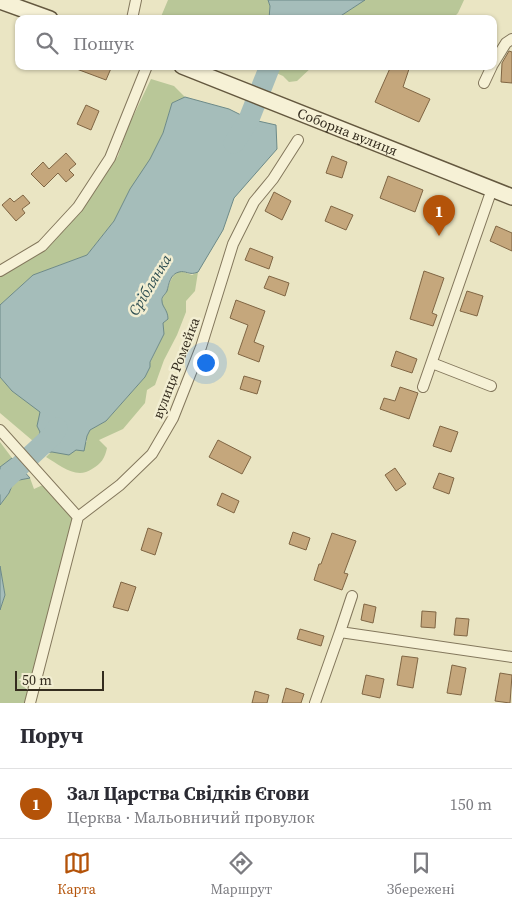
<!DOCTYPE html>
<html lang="uk">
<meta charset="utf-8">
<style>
body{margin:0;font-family:"Source Serif 4",serif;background:#f7f7f7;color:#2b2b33}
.scale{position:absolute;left:15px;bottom:12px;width:89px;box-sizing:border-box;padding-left:5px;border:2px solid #342c1e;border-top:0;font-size:14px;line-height:18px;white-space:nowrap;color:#342c1e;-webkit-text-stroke:4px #f2eed2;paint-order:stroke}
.you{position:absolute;left:205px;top:362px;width:18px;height:18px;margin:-12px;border:4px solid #fff;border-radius:50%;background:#1a73e8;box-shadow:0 0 0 8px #1a73e833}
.badge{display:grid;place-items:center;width:32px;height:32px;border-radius:50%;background:#b45309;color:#fff;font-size:16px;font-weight:700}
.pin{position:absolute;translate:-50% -41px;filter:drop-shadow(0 1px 2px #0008)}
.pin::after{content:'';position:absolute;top:26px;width:18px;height:15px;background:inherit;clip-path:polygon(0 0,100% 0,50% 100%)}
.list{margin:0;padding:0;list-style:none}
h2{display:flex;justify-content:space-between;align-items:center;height:65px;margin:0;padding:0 20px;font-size:21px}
h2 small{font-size:16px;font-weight:400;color:#7c7c81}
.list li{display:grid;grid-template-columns:32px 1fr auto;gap:15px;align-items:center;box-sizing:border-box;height:70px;padding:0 20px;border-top:1px solid #e1e1e2}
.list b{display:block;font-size:19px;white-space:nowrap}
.list p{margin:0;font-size:16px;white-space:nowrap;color:#7c7c81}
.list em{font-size:16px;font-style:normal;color:#7c7c81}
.icon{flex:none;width:28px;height:28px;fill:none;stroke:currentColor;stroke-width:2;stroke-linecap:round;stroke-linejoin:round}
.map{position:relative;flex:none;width:512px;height:703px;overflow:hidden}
.search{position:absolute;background:#fff;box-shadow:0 1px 4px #0004;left:15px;right:15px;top:15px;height:55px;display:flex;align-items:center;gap:12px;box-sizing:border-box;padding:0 18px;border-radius:10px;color:#7c7c81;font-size:19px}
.sheet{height:135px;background:#fff}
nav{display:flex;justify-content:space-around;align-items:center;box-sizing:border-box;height:70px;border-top:1px solid #e1e1e2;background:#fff;font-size:14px;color:#7c7c81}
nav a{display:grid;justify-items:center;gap:2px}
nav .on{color:#b45309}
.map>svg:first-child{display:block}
.green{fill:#b9c798}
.water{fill:#a5bdba;stroke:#6d8a88}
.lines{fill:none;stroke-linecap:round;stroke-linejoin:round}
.river{stroke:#a5bdba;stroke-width:21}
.building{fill:#c5a77c;stroke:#806644}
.minor-casing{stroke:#83775c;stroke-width:12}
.secondary-casing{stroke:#64583f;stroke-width:18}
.minor{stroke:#f6f1d6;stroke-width:10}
.secondary{stroke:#f6f1d6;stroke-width:15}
.labels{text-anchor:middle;stroke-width:5;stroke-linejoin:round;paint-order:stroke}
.street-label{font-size:14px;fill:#342c1e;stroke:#f2eed2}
.water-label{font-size:15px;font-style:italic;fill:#2f4f52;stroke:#f2eed2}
</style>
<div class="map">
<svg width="512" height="703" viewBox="0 0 512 703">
<rect width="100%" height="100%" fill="#eae5c3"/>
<path class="green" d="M 168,0 L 268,0 L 270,6 L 269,19 L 160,19 Z
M 365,0 L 464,0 L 458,13 L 452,19 L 385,19 L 383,17 L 380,19 L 336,19 Z
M 281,66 L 313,66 L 297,81 L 289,82 L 283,76 L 274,72 Z
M 151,79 L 174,86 L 185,97 L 172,103 L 163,133 L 150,159 L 129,191 L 114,221 L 87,255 L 33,275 L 0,305 L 0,275 L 55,240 L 85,206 L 118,156 L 127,129 Z
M 181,271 L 192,275 L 198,272 L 195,291 L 186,301 L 186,312 L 177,335 L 164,360 L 155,385 L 147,390 L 145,403 L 123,429 L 99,440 L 107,448 C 105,458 101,464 92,469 C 76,480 60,465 46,457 L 51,452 L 87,442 L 87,436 L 90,430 L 106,421 L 145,377 L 150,367 L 150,363 L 164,334 L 163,323 L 168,319 C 168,310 161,306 162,301 C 162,297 164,297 165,294 C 171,285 169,275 181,271 Z
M 0,377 L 12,391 L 41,412 L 37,426 L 40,432 L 38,438 L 33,441 L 0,413 Z
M 0,442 L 12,458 L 0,467 Z
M 30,478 L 34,489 L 45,484 L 74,518 L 25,703 L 0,703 L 0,610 L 5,595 L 0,566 L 0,505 L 9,493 L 14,481 Z"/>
<path class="water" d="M 268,0 L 365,0 L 336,19 L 269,19 L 270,6 Z
M 185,97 L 229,109 L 249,119 L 276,125 L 277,149 L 234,198 L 223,230 L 198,272 C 189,276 186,270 179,272 C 170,274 169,284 167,291 C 165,295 161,297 162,301 C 162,307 168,310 168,319 L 163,323 L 164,334 L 150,362 L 150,367 L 145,377 L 106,421 L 90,430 L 87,436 L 84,451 L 76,450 L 69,455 L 52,452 L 41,453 L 33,441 L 38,438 L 40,432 L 37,426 L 40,412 L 12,391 L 0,377 L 0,305 L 33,275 L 87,255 L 114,221 L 130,189 L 150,159 L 163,133 L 172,103 Z
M 12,458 L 30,478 L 14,481 L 9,493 L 0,505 L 0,467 Z
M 0,566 L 5,595 L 0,610 Z"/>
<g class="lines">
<path class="river" d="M 234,143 L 249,119 L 270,66
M 0,484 L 52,436 L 57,428"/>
</g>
<path class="building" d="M 509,51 L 512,52 L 512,83 L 501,82 L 502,63 Z
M 74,66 L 112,66 L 106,80 L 74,68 Z
M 391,66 L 410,66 L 403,87 L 430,99 L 419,122 L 375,102 Z
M 86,105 L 99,111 L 91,130 L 77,124 Z
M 66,153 L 76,164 L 69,170 L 74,175 L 66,182 L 58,173 L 44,187 L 31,174 L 43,162 L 49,169 Z
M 332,156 L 347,162 L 342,178 L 326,173 Z
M 388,176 L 423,190 L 415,212 L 380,198 Z
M 274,192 L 291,201 L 282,220 L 265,211 Z
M 23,195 L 30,203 L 22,209 L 25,213 L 16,221 L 2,205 L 10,198 L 14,202 Z
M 331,206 L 353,215 L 346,230 L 325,221 Z
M 496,226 L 512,233 L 512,251 L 490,241 Z
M 250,248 L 273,257 L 269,269 L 245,260 Z
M 424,271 L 444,278 L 432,313 L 437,315 L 433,326 L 410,319 Z
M 269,276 L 289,283 L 285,296 L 264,288 Z
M 467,291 L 483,296 L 477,316 L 460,311 Z
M 236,300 L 265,311 L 254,342 L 264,346 L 259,362 L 238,354 L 248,325 L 230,318 Z
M 396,351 L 417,359 L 412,373 L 391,366 Z
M 244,376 L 261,381 L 257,394 L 240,389 Z
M 400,387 L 418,393 L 409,419 L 380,409 L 384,398 L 395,401 Z
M 440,426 L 458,432 L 451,452 L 433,446 Z
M 218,440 L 251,457 L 242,474 L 209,457 Z
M 395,468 L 406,484 L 396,491 L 385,475 Z
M 439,473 L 454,478 L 449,494 L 433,488 Z
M 222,493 L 239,501 L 234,513 L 217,505 Z
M 148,528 L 162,533 L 155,555 L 141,550 Z
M 293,532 L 310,538 L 306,550 L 289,544 Z
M 332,533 L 356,541 L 344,573 L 348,574 L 342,590 L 314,580 L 319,564 L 321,564 Z
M 121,582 L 136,587 L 128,611 L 113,607 Z
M 364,604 L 376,607 L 373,623 L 361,620 Z
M 422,611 L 436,612 L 435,628 L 421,627 Z
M 456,618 L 469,619 L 467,636 L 454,635 Z
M 300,629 L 324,636 L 321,646 L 297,639 Z
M 402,656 L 418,658 L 413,688 L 397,685 Z
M 452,665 L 466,668 L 461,695 L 447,693 Z
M 500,673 L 512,675 L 510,703 L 495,701 Z
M 366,675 L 384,679 L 380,698 L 362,694 Z
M 286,688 L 304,694 L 301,703 L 282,703 Z
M 255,691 L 269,695 L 267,703 L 252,703 Z"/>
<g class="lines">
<g class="minor-casing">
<path id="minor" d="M 132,19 L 136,0
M 493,64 L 506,43 L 512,39
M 484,83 L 492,66
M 0,271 L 42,246 L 78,207 L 110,158 L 147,66
M 432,363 L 491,386
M 423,387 L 492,189
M 0,430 L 78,517
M 352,596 L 340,632 L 512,657
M 30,703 L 78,517 L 120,485 L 152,454 L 173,418 L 201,347 L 233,244 L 254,202 L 273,179 L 298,140
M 315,703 L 340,632"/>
</g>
<g class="secondary-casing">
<g id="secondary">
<path d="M 0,1 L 50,19"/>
<path id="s1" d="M 182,66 L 512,197"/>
</g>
</g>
<use href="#minor" class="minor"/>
<use href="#secondary" class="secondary"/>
</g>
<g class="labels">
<g class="street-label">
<text dy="5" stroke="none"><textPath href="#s1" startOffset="178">Соборна вулиця</textPath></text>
<text transform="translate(176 368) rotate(-69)" y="5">вулиця Ромейка</text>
</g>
<g class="water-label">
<text transform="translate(150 285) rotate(-59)" y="5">Сріблянка</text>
</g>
</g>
</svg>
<div class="scale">50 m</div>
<div class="you"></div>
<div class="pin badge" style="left:439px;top:236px">1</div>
<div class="search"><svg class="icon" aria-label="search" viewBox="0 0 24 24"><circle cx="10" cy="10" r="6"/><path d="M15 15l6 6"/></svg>Пошук</div>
</div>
<section class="sheet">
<h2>Поруч<small></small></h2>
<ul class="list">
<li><span class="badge">1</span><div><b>Зал Царства Свідків Єгови</b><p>Церква · Мальовничий провулок</p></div><em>150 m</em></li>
</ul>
</section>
<nav>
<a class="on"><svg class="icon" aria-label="map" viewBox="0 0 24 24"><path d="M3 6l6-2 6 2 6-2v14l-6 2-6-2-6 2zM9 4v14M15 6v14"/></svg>Карта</a>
<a><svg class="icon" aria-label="directions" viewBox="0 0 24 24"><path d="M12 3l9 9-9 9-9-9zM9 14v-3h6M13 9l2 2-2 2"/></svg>Маршрут</a>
<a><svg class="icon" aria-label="saved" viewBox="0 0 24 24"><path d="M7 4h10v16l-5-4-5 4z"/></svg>Збережені</a>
</nav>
